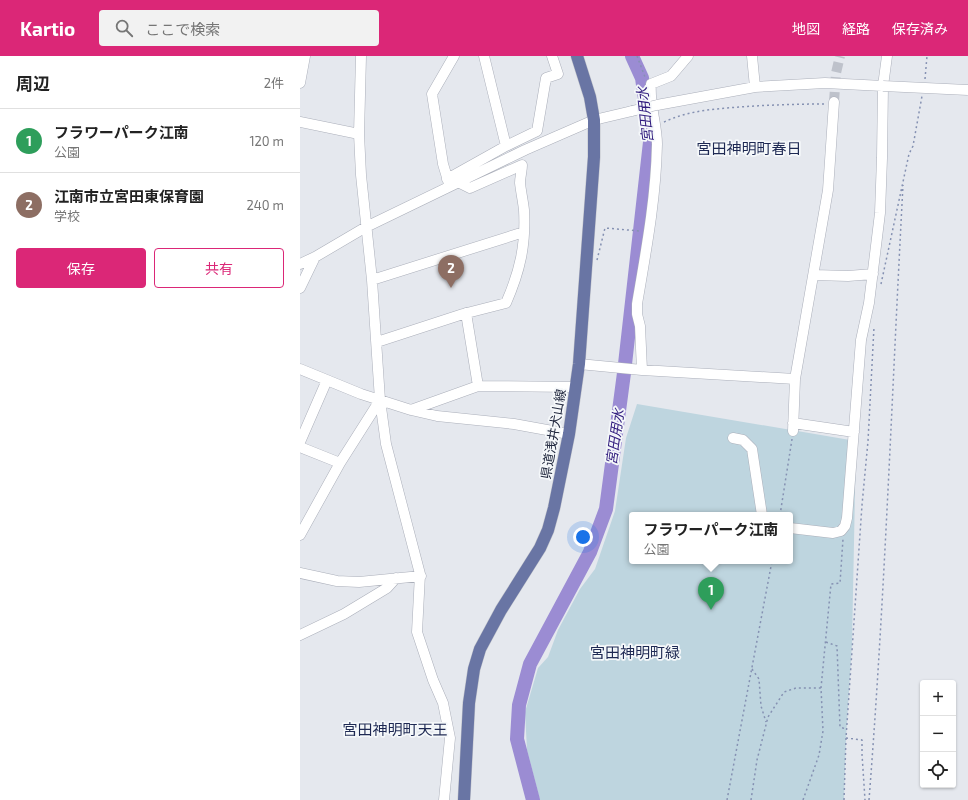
<!DOCTYPE html>
<html lang="ja">
<meta charset="utf-8">
<style>
body{margin:0;font-family:"Exo 2","Noto Sans JP",sans-serif;background:#f2f2f2;color:#222}
.controls{position:absolute;right:12px;bottom:12px;display:grid;overflow:hidden;border-radius:4px;box-shadow:0 1px 3px #0004}
.controls button{width:36px;height:36px;display:grid;place-items:center;padding:0;border:0;border-bottom:1px solid #e0e0e0;background:#fff;color:#222;font:20px sans-serif}
.you{position:absolute;left:283px;top:481px;width:14px;height:14px;margin:-10px;border:3px solid #fff;border-radius:50%;background:#1a73e8;box-shadow:0 0 0 6px #1a73e833}
.badge{display:grid;place-items:center;width:26px;height:26px;border-radius:50%;background:#db2777;color:#fff;font-size:13px;font-weight:700}
.pin{position:absolute;translate:-50% -33px;filter:drop-shadow(0 1px 2px #0008)}
.pin::after{content:'';position:absolute;top:21px;width:14px;height:12px;background:inherit;clip-path:polygon(0 0,100% 0,50% 100%)}
.popup{position:absolute;left:329px;top:456px;width:164px;height:52px;box-sizing:border-box;display:grid;place-content:center;border-radius:4px;background:#fff;filter:drop-shadow(0 1px 3px #0005);font-size:13px;white-space:nowrap;color:#767676}
.popup b{font-size:15px;color:#222}
.popup::after{content:'';position:absolute;left:50%;top:100%;margin-left:-8px;border:8px solid transparent;border-top-color:#fff}
.list{margin:0;padding:0;list-style:none}
h2{display:flex;justify-content:space-between;align-items:center;height:52px;margin:0;padding:0 16px;font-size:17px}
h2 small{font-size:13px;font-weight:400;color:#767676}
.list li{display:grid;grid-template-columns:26px 1fr auto;gap:12px;align-items:center;box-sizing:border-box;height:64px;padding:0 16px;border-top:1px solid #e0e0e0}
.list b{display:block;font-size:15px;white-space:nowrap}
.list p{margin:0;font-size:13px;white-space:nowrap;color:#767676}
.list em{font-size:13px;font-style:normal;color:#767676}
.actions{display:flex;gap:8px;padding:12px 16px}
.actions a{flex:1;padding:9px 0;border:1px solid #db2777;border-radius:4px;text-align:center;font-size:14px;color:#db2777}
.actions .main{background:#db2777;color:#fff}
.icon{flex:none;width:22px;height:22px;fill:none;stroke:currentColor;stroke-width:2;stroke-linecap:round;stroke-linejoin:round}
.map{position:relative;flex:none;width:668px;height:744px;overflow:hidden}
header{display:flex;align-items:center;gap:24px;box-sizing:border-box;height:56px;padding:0 20px;background:#db2777;color:#fff}
header strong{font-size:19px}
nav{display:flex;gap:22px;margin-inline-start:auto;font-size:14px}
.search{width:280px;height:36px;background:#f2f2f2;display:flex;align-items:center;gap:10px;box-sizing:border-box;padding:0 14px;border-radius:4px;color:#767676;font-size:15px}
main{display:flex}
aside{flex:1;background:#fff}
.map>svg:first-child{display:block}
.green{fill:#bed5df;fill-rule:evenodd}
.lines{fill:none;stroke-linecap:round;stroke-linejoin:round}
.river{stroke:#9b8cd3;stroke-width:14}
.minor-tunnel{stroke:#bec2cb;stroke-width:10;stroke-dasharray:10 5;stroke-linecap:butt}
.minor-casing{stroke:#abafba;stroke-width:11}
.major-casing{stroke:#c1c3ca;stroke-width:13}
.path{stroke:#8591b2;stroke-width:1.5;stroke-dasharray:2 3;stroke-linecap:butt}
.minor{stroke:#fff;stroke-width:10}
.major{stroke:#6975a4;stroke-width:12}
.minor-bridge-casing{stroke:#abafba;stroke-width:11;stroke-linecap:butt}
.minor-bridge{stroke:#fff;stroke-width:10}
.labels{text-anchor:middle;stroke-width:3.5;stroke-linejoin:round;paint-order:stroke}
.street-label{font-size:13px;fill:#232a40;stroke:#f5f8fa}
.water-label{font-size:14px;font-style:italic;fill:#311c7e;stroke:#f5f8fa}
.quarter-label{font-size:15px;fill:#1e2953;stroke:#f5f8fa}
</style>
<header>
<strong>Kartio</strong>
<div class="search"><svg class="icon" aria-label="search" viewBox="0 0 24 24"><circle cx="10" cy="10" r="6"/><path d="M15 15l6 6"/></svg>ここで検索</div>
<nav><a>地図</a><a>経路</a><a>保存済み</a></nav>
</header>
<main>
<aside>
<h2>周辺<small>2件</small></h2>
<ul class="list">
<li><span class="badge" style="background:#2e9e5b">1</span><div><b>フラワーパーク江南</b><p>公園</p></div><em>120 m</em></li>
<li><span class="badge" style="background:#8d6e63">2</span><div><b>江南市立宮田東保育園</b><p>学校</p></div><em>240 m</em></li>
</ul>
<div class="actions"><a class="main">保存</a><a>共有</a></div>
</aside>
<div class="map">
<svg width="668" height="744" viewBox="0 0 668 744">
<rect width="100%" height="100%" fill="#e5e8ee"/>
<path class="green" d="M 337,348 L 556,385 L 552,588 L 546,682 L 544,744 L 240,744 L 227,694 L 225,656 L 238,612 L 248,601 L 258,574 L 280,533 L 295,513 L 315,455 L 326,382 ZM 332,459 L 490,459 L 490,505 L 332,505 Z"/>
<g class="lines">
<path class="river" d="M 233,744 L 217,683 L 219,649 L 230,608 L 290,496 L 306,453 L 324,317 L 350,86 L 348,64 L 342,22 L 332,0"/>
<path class="minor-tunnel" d="M 534,46 L 536,17 L 540,0"/>
<g class="minor-casing">
<path id="minor" d="M 61,0 L 59,78 L 61,119 L 72,224 L 80,344 L 86,388 L 120,518 L 117,576 L 133,624 L 143,647 L 150,682 L 144,744
M 184,0 L 206,90
M 452,0 L 455,31
M 0,27 L 5,0
M 357,49 L 455,31 L 525,27 L 583,30
M 0,66 L 59,78
M 147,123 L 206,90 L 237,75 L 246,22 L 258,18 L 252,0
M 149,128 L 143,108 L 132,38 L 154,0
M 0,208 L 15,201 L 66,171 L 225,94 L 294,64 L 332,55
M 514,219 L 548,220 L 573,218
M 72,224 L 224,176
M 0,232 L 15,201
M 166,257 L 178,330
M 77,286 L 163,258 L 206,247 C 220,215 226,189 224,154 C 223,145 221,136 220,127 C 220,121 222,115 222,109 L 170,132 L 160,127
M 279,308 L 342,314 L 495,323
M 0,313 L 61,338 L 111,354 L 137,360 L 214,368 L 269,378
M 342,314 L 340,270 L 337,258 L 337,248 C 346,195 356,142 357,88 C 357,68 349,48 351,28 L 371,20 L 388,0
M 111,354 L 178,330 L 276,331
M 493,367 L 554,376
M 493,375 L 495,323 L 528,134 L 534,46
M 433,382 L 443,384 L 452,393 L 462,459
M 0,386 L 27,324
M 0,391 L 40,407
M 490,472 L 533,477 L 541,475 L 545,470 L 547,462 L 561,284 L 569,247 L 580,157 L 582,102 L 583,30 L 587,0
M 0,479 L 40,407 L 80,344
M 0,517 L 37,525 L 59,526 L 121,520
M 0,579 L 44,558 L 87,532 L 96,522"/>
</g>
<g class="major-casing">
<path id="major" d="M 164,744 L 169,647 L 174,613 L 180,593 L 201,554 L 240,492 L 248,474 L 254,452 L 269,378 L 279,308 L 294,101 L 294,64 L 290,41 L 277,0"/>
</g>
<path class="path" d="M 337,0 L 345,21
M 625,23 L 627,0
M 364,66 C 387,55 413,53 439,51 C 468,49 497,48 526,48
M 297,204 L 305,172 L 340,175
M 581,228 L 609,98 L 613,90 L 622,40
M 480,459 L 492,383
M 526,586 L 537,590 L 540,671 L 546,673
M 452,613 L 459,623 L 461,650 L 466,666
M 546,682 L 562,684 L 562,698 L 565,744
M 427,744 L 472,505
M 451,744 L 457,704 L 468,661 L 484,636 L 496,632 L 521,632
M 503,744 L 519,699 L 523,675 L 521,632 L 531,528 L 540,527 L 543,483
M 544,744 L 546,682 L 562,449 L 568,385 L 574,271
M 569,744 C 585,539 592,334 603,129"/>
<use href="#minor" class="minor"/>
<use href="#major" class="major"/>
<g class="minor-bridge-casing">
<path id="minor-bridge" d="M 583,30 L 668,34
M 332,55 L 357,49"/>
</g>
<use href="#minor-bridge" class="minor-bridge"/>
</g>
<g class="labels">
<g class="street-label">
<text transform="translate(253 378) rotate(-80)" y="5">県道浅井犬山線</text>
</g>
<g class="water-label">
<text transform="translate(345 59) rotate(-96)" y="5">宮田用水</text>
<text transform="translate(315 381) rotate(-82)" y="5">宮田用水</text>
</g>
<g class="quarter-label">
<text x="449" y="98">宮田神明町春日</text>
<text x="335" y="602">宮田神明町緑</text>
<text x="95" y="679">宮田神明町天王</text>
</g>
</g>
</svg>
<div class="controls">
<button>+</button>
<button>−</button>
<button><svg class="icon" aria-label="locate" viewBox="0 0 24 24"><circle cx="12" cy="12" r="6"/><path d="M12 2v4M12 18v4M2 12h4M18 12h4"/></svg></button>
</div>
<div class="you"></div>
<div class="pin badge" style="left:411px;top:554px;background:#2e9e5b">1</div>
<div class="popup"><b>フラワーパーク江南</b>公園</div>
<div class="pin badge" style="left:151px;top:232px;background:#8d6e63">2</div>
</div>
</main>
